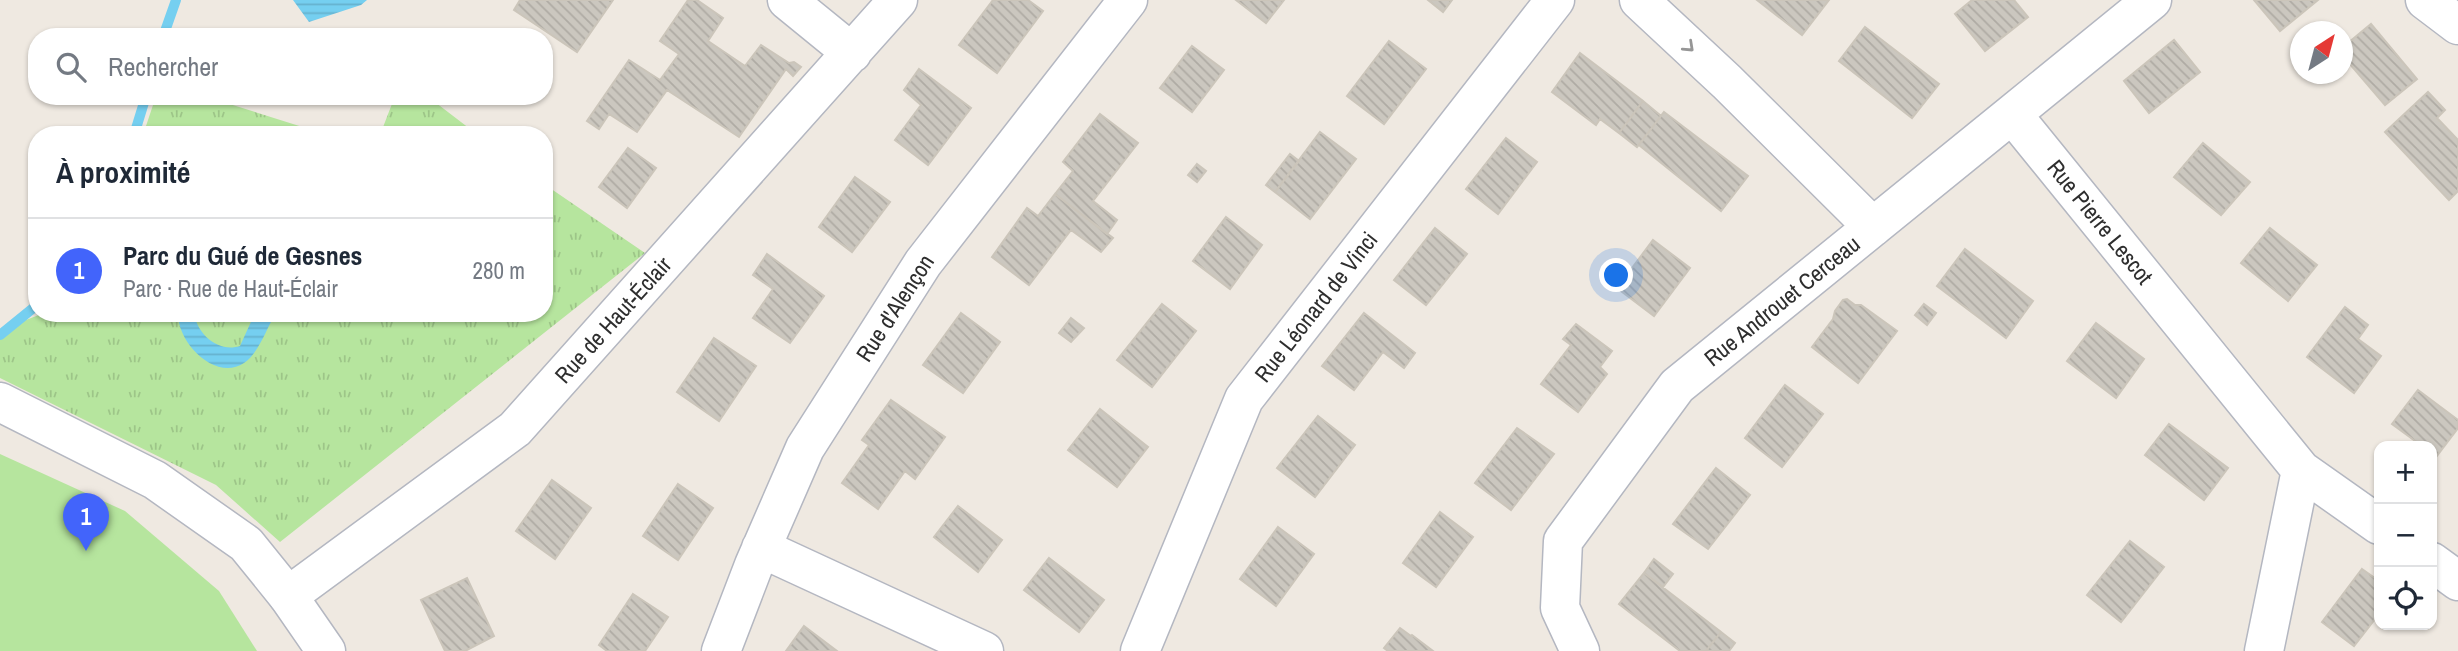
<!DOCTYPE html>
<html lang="fr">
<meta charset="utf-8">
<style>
body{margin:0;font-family:"Archivo Narrow",sans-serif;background:#f2f2f3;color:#1f2937}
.controls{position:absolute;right:21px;bottom:21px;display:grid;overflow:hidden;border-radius:14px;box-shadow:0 2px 5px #0004}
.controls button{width:63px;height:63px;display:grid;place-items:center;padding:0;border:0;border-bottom:2px solid #e0e1e3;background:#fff;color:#1f2937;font:35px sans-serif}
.compass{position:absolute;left:2290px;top:21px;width:63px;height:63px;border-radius:50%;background:#fff;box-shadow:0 2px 5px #0004;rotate:36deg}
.you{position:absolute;left:1617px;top:276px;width:24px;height:24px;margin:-18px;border:5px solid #fff;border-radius:50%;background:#1a73e8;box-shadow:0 0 0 10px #1a73e833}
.badge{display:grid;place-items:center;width:46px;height:46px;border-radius:50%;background:#4264fb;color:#fff;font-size:23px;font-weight:700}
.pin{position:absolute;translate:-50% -58px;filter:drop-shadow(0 2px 4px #0008)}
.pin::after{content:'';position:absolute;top:37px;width:24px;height:21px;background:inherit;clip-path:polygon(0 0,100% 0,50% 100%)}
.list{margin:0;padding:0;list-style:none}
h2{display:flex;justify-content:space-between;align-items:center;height:91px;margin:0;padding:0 28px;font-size:30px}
h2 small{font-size:23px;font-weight:400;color:#747a83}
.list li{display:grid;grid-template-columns:46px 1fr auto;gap:21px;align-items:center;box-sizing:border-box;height:105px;padding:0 28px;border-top:2px solid #e0e1e3}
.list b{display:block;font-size:26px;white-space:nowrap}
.list p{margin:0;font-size:23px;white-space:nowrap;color:#747a83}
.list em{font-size:23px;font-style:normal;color:#747a83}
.icon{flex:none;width:38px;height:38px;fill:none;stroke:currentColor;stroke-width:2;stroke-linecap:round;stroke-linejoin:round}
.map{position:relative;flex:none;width:2458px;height:651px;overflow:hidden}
.search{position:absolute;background:#fff;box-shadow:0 2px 5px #0004;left:28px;top:28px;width:525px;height:77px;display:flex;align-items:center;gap:18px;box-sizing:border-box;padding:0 24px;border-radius:28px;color:#747a83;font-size:26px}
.panel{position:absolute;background:#fff;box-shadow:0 2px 5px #0004;left:28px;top:126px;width:525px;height:196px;border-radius:28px}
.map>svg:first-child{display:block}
.grass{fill:url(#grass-tufts)}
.park{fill:#b6e59e}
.water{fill:url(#water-rules)}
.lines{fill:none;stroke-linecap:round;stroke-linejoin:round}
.stream{stroke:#75cff0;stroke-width:10}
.building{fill:url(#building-back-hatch);stroke:#cbc5ba;stroke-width:2}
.street-casing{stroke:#b4b7c1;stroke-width:41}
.secondary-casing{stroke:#b4b7c1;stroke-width:41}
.street{stroke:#fff;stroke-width:38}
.secondary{stroke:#fff;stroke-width:38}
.oneway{stroke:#969696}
.labels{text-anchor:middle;stroke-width:5;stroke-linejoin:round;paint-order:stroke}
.street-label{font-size:23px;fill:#2e2e2e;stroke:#fff}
</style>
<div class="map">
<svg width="2458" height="651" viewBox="0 0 2458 651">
<defs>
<pattern id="grass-tufts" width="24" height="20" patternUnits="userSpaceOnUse" patternTransform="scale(1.75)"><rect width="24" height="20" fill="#b6e59e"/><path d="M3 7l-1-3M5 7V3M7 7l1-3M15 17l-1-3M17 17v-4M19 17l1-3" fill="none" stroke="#9dc588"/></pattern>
<pattern id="water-rules" width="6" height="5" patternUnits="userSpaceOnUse" patternTransform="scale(1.75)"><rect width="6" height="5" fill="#75cff0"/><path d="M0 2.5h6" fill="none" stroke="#66b2ce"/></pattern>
<pattern id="building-back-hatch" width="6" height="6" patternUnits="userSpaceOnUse" patternTransform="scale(1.75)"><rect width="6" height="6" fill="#cbc7bf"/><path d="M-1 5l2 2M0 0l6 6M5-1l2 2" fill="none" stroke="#afaba4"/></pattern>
</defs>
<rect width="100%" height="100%" fill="#efe9e1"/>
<path class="grass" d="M 156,96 L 204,96 L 328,135 L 143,135 Z
M 395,96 L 427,96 L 478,135 L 380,135 Z
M 544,184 L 645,253 L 280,542 L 216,485 L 0,378 L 0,330 L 44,313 L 544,313 Z"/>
<path class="park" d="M 0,454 L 125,511 L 219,591 L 257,651 L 0,651 Z"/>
<path class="water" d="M 293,0 L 367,0 L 361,5 L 309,22 Z
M 178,313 L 194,313 C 197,334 218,353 240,346 L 255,313 L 276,313 C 266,329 259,353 244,363 C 215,382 177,342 178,313 Z"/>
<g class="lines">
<path class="stream" d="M 163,37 L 176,0
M 134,135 L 146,96
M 0,335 L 37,305"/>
</g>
<path class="building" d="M 520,0 L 613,0 L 577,52 L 514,10 Z
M 688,0 L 697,0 L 723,18 L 708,41 L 745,66 L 761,45 L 789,63 L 794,62 L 801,67 L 793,76 L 786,69 L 739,137 L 667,90 L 637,132 L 609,114 L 599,129 L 587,121 L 629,60 L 660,80 L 679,54 L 660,41 Z
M 993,0 L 1028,0 L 1043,11 L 997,73 L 959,45 Z
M 1236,0 L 1284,0 L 1266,23 Z
M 1428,0 L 1452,0 L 1443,12 Z
M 1757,0 L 1829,0 L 1802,35 Z
M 1972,0 L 2014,0 L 2028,17 L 1985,51 L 1955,14 Z
M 2254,0 L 2318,0 L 2280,31 Z
M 2371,24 L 2417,79 L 2385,105 L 2342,55 L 2342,48 Z
M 1865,27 L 1939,84 L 1912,118 L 1839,61 Z
M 2174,40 L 2200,72 L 2149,113 L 2124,81 Z
M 1389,41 L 1426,69 L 1384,124 L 1347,96 Z
M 1192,46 L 1224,70 L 1192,112 L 1160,88 Z
M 1580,53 L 1643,101 L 1619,133 L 1600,119 L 1596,125 L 1552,92 Z
M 919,69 L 971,108 L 928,165 L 895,140 L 921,105 L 904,90 Z
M 2428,92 L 2445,110 L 2437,118 L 2458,140 L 2458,191 L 2449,200 L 2385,132 Z
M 1643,101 L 1661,116 L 1637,147 L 1619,133 Z
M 1664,112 L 1748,176 L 1721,211 L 1639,145 Z
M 1100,114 L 1138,143 L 1093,201 L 1117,220 L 1107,234 L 1055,194 L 1073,171 L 1063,162 Z
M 1320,132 L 1356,159 L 1310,219 L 1275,192 Z
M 1506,138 L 1537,162 L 1498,214 L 1466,189 Z
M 2203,143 L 2250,182 L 2221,215 L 2174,177 Z
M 628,148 L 656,168 L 627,208 L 599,187 Z
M 1290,154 L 1299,161 L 1275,192 L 1266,185 Z
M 1197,164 L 1206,171 L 1197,182 L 1188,175 Z
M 855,177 L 890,202 L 852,252 L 819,227 Z
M 1055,194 L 1113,238 L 1101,252 L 1071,230 L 1029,285 L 992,257 L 1027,208 L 1038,216 Z
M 1226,217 L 1262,245 L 1230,289 L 1193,261 Z
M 1435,228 L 1467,254 L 1426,305 L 1394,280 Z
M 2270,228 L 2317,265 L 2288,301 L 2241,263 Z
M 1653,240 L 1690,268 L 1654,316 L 1617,288 Z
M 1965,249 L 2033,301 L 2006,338 L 1937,286 Z
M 767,254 L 824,296 L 790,343 L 753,318 L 773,289 L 753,275 Z
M 1847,299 L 1855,305 L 1861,305 L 1897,331 L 1858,383 L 1812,347 L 1833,319 L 1835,311 L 1843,300 Z
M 1162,304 L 1196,331 L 1152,387 L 1117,360 Z
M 1924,304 L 1936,313 L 1927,325 L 1915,315 Z
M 2345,307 L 2368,325 L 2358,339 L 2381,356 L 2354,393 L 2307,357 Z
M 961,313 L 1000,342 L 963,393 L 923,365 Z
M 1364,313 L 1415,353 L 1404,368 L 1383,352 L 1354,390 L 1322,366 Z
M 1071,318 L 1084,328 L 1071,342 L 1059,333 Z
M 2096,323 L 2144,359 L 2116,398 L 2067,361 Z
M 1576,324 L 1612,351 L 1600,367 L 1607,374 L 1578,412 L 1541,384 L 1571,345 L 1563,339 Z
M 714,338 L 756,366 L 719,421 L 677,392 Z
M 1785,385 L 1823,414 L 1782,467 L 1745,438 Z
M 2418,390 L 2458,420 L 2458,428 L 2436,457 L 2432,454 L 2432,446 L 2422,446 L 2392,424 Z
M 891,400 L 945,437 L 915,479 L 905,471 L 878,509 L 842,483 L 869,445 L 862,440 Z
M 1100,409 L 1148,447 L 1117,487 L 1068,450 Z
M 1318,416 L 1355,445 L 1315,497 L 1277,468 Z
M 2169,424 L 2228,468 L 2204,500 L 2145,455 Z
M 1517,428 L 1554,454 L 1511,510 L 1475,483 Z
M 1716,468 L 1750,495 L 1708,549 L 1673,524 Z
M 552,480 L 591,508 L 555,559 L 516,531 Z
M 678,484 L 713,508 L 678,560 L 643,536 Z
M 958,506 L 1002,540 L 978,572 L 934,537 Z
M 1440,512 L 1473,537 L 1436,587 L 1403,563 Z
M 1278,527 L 1314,554 L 1276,606 L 1240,579 Z
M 2130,541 L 2164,567 L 2121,622 L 2087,595 Z
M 1049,558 L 1104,600 L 1079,632 L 1024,590 Z
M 1654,559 L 1673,574 L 1663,587 L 1644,573 Z
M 2362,569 L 2379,581 L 2379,614 L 2354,646 L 2322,622 Z
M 1644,573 L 1721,632 L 1706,651 L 1680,651 L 1619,604 Z
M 467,578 L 494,636 L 465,651 L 445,651 L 421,600 Z
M 633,594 L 668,617 L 645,651 L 607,651 L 599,645 Z
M 804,626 L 837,651 L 786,651 Z
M 1400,628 L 1411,636 L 1412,635 L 1433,651 L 1388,651 L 1384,648 Z
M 1721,632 L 1735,643 L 1729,651 L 1706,651 Z"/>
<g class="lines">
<g class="street-casing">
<path id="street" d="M 787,0 L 852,53
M 1639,0 L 1727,82 L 1873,227
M 2152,0 L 2012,114 L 2301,470 L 2379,525
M 2425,0 L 2458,25
M 761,548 L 984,651
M 2432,562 L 2458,581
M 288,596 L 515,429 L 898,0
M 721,651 L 754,565 L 805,448 L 923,263 L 1128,0
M 1140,651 L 1244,399 L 1555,0
M 1580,651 L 1560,608 L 1563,541 L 1677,386 L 2012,114
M 2264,651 L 2301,470"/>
</g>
<g class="secondary-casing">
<path id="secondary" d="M 0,402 L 155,480 L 246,544 L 288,596 L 326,651"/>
</g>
<use href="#street" class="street"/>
<use href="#secondary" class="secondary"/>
</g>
<defs><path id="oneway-chevron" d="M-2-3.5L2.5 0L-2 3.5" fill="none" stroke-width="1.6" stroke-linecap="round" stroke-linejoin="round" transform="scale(1.75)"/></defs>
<use class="oneway" href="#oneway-chevron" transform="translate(1689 47) rotate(43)"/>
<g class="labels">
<g class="street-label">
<text transform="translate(2100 222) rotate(51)" y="8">Rue Pierre Lescot</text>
<text transform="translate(1782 301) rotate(-39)" y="8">Rue Androuet Cerceau</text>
<text transform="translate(1316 307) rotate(-52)" y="8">Rue Léonard de Vinci</text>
<text transform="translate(895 308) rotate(-57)" y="8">Rue d'Alençon</text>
<text transform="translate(613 320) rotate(-48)" y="8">Rue de Haut-Éclair</text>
</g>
</g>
</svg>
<div class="controls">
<button>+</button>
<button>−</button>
<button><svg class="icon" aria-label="locate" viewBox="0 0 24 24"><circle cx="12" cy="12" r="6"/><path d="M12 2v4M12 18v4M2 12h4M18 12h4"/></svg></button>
</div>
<svg class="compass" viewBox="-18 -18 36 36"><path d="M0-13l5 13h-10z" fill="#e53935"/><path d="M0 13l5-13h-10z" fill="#747a83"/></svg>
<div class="you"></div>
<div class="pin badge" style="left:86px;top:551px">1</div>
<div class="search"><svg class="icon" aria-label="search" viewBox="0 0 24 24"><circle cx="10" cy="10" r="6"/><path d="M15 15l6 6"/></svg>Rechercher</div>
<section class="panel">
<h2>À proximité<small></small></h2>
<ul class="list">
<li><span class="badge">1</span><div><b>Parc du Gué de Gesnes</b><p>Parc · Rue de Haut-Éclair</p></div><em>280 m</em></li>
</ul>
</section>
</div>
